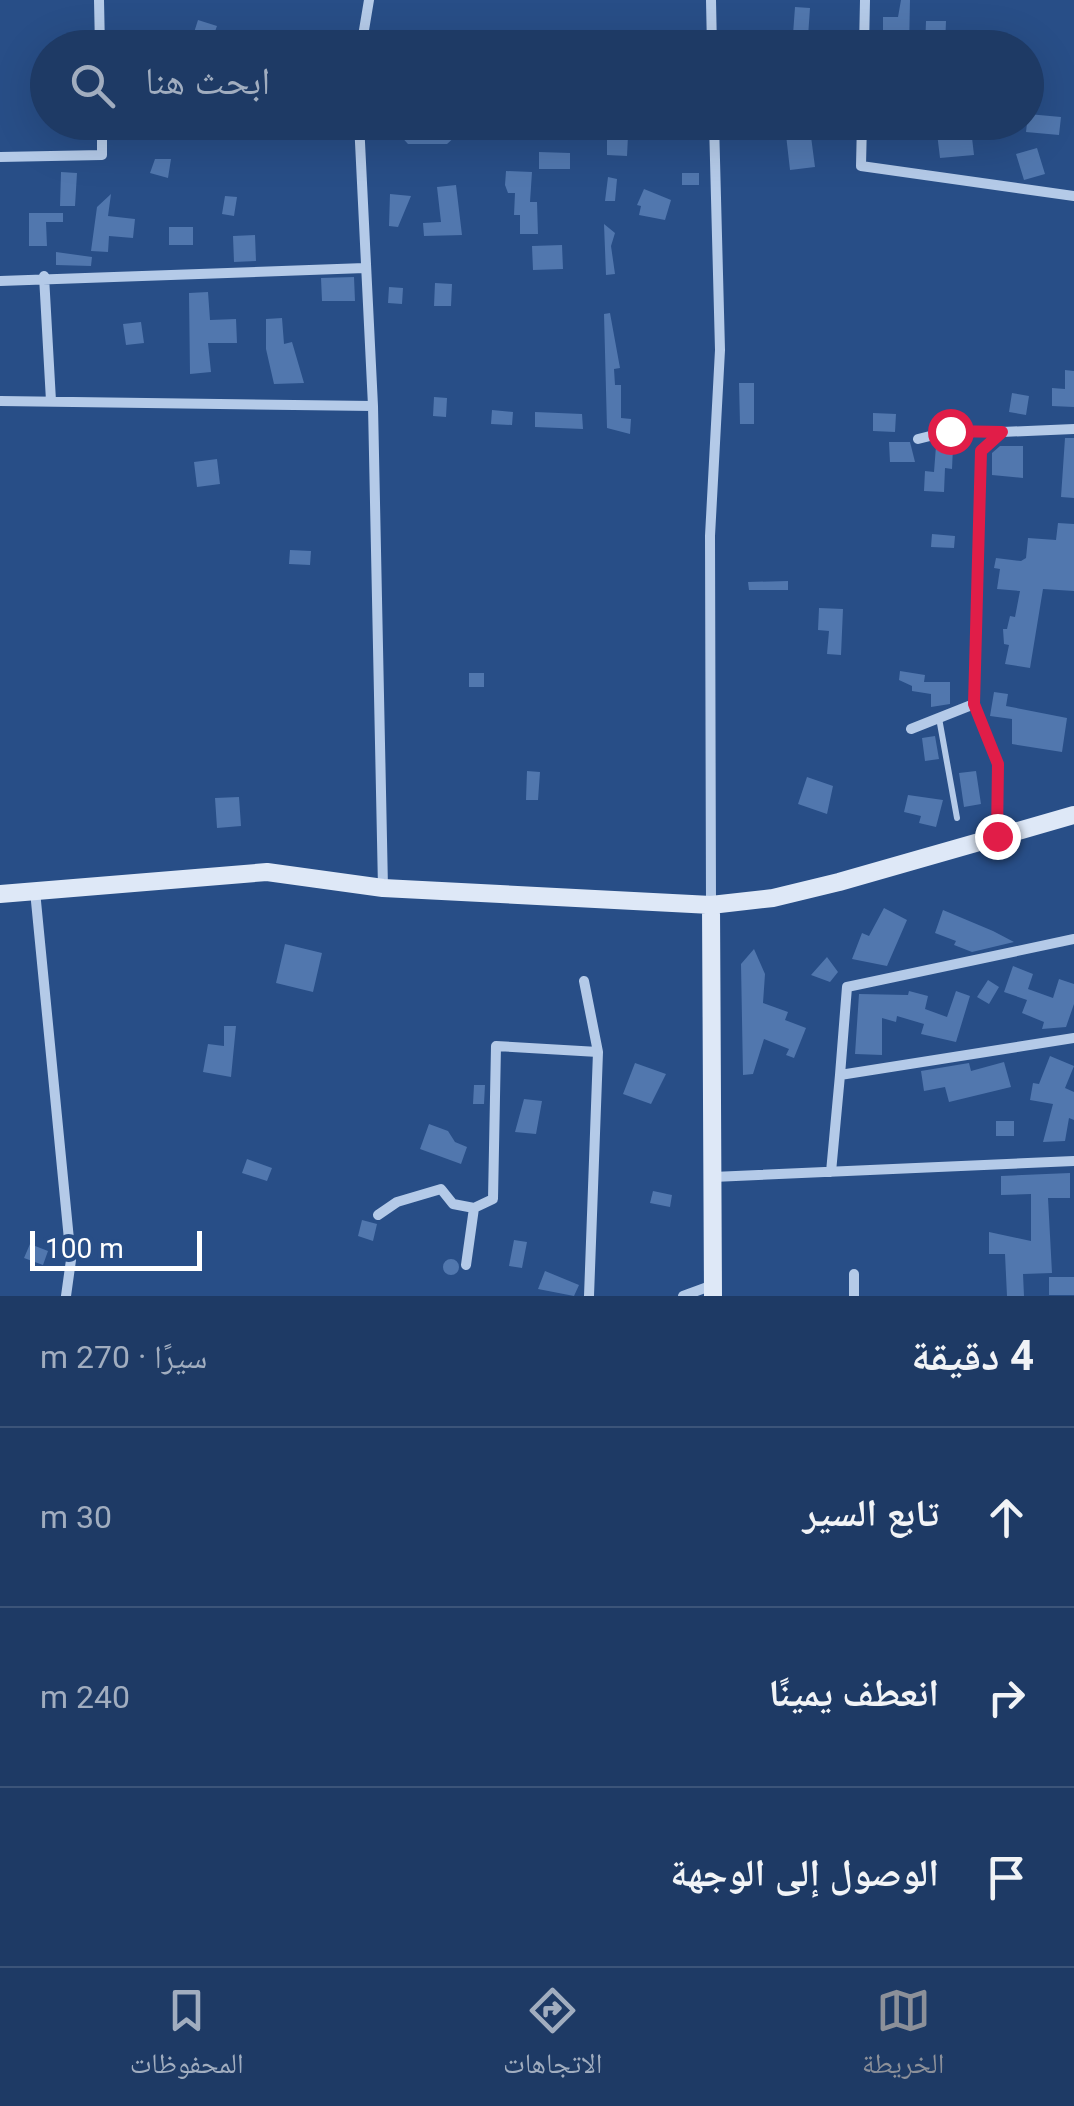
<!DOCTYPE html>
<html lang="ar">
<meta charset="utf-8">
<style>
body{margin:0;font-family:Roboto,"Noto Naskh Arabic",sans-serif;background:#2b456e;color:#f1f3f6;direction:rtl}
.scale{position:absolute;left:30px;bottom:25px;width:172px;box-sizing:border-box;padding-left:10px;border:5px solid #fff;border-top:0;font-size:28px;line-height:35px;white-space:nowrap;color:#fff;-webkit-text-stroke:8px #284e87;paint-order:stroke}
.stop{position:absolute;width:30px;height:30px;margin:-22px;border:8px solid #e11d48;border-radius:50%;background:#fff}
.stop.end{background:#e11d48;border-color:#fff;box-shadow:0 2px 10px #0008}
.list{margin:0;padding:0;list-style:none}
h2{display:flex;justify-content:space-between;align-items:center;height:130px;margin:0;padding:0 40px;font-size:42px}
h2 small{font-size:32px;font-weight:400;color:#a1adbf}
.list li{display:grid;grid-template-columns:65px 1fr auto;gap:30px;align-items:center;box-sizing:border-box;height:180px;padding:0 40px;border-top:2px solid #3c5479}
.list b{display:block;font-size:38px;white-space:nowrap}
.list em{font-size:32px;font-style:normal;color:#a1adbf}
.icon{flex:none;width:55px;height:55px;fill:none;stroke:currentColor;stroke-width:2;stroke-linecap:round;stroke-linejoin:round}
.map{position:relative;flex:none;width:1074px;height:1296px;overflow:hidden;direction:ltr}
.search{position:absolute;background:#1e3a65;box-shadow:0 10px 40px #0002;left:30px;right:30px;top:30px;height:110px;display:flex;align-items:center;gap:25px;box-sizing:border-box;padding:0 35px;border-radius:55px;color:#a1adbf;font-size:38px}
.sheet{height:670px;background:#1e3a65}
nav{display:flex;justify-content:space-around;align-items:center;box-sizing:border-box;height:140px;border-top:2px solid #3c5479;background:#1e3a65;font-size:28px;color:#a1adbf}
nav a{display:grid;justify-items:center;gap:5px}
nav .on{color:#8c9099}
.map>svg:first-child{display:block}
.building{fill:#5177ae}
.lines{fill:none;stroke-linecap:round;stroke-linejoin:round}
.lane{stroke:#b4cae8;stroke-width:6}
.street{stroke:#b4cae8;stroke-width:10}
.secondary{stroke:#dee8f7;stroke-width:18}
.route{stroke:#e11d48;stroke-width:12}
</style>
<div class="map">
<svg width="1074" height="1296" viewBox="0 0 1074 1296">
<rect width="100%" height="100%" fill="#284e87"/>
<path class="building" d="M 901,0 L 910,0 L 909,48 L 890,48 L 890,39 L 883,39 L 883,17 L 898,17 Z
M 795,7 L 810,8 L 808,37 L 829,38 L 829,48 L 792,48 Z
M 198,20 L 217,26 L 209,48 L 189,48 Z
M 926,21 L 946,21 L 945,48 L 925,48 Z
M 1028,114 L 1061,117 L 1059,135 L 1026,132 Z
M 897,122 L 928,122 L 928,132 L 897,133 Z
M 397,124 L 457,125 L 457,135 L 447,144 L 408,144 L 397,132 Z
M 798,124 L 799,130 L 810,129 L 815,167 L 790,170 L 785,126 Z
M 971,129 L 974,155 L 940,158 L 937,133 Z
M 607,136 L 628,136 L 627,156 L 607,155 Z
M 1037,148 L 1045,174 L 1024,180 L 1016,154 Z
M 539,152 L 570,153 L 570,169 L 539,169 Z
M 155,159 L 171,159 L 168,178 L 150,173 Z
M 506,171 L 532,172 L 530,202 L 537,202 L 538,234 L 520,234 L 520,215 L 514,215 L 515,193 L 508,193 L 505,185 Z
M 61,172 L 77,173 L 75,206 L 60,206 Z
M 682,173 L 699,173 L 699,185 L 682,185 Z
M 608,177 L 617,179 L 615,201 L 605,201 Z
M 456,185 L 462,235 L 424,236 L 423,223 L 441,222 L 437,187 Z
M 644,189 L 671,200 L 665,220 L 639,215 L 641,206 L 637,205 Z
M 111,194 L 108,216 L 135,219 L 133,238 L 109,236 L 108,252 L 91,251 L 97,207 Z
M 390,194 L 411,196 L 398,227 L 389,226 Z
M 225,196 L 237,197 L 234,216 L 222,214 Z
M 29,213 L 63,213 L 63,222 L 46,222 L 47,246 L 29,246 Z
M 604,224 L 615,233 L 611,246 L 615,274 L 606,275 Z
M 169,227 L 193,227 L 193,245 L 169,245 Z
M 255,235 L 256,261 L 234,262 L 233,236 Z
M 562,245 L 563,269 L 533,270 L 532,246 Z
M 56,252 L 92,257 L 91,266 L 56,265 Z
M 354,277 L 355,301 L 322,301 L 321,278 Z
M 435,283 L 452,284 L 451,306 L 434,306 Z
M 389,287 L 403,288 L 402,304 L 388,303 Z
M 208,292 L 210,320 L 236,319 L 237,343 L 208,343 L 211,372 L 190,374 L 189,293 Z
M 610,313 L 620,368 L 614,369 L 615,385 L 621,385 L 621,418 L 631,419 L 630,434 L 607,428 L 604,314 Z
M 282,318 L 284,344 L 292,342 L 304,383 L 274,384 L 266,349 L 266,319 Z
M 141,322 L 144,343 L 126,345 L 123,324 Z
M 1065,370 L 1074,371 L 1074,407 L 1052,406 L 1052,388 L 1065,389 Z
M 739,383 L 754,383 L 754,424 L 740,424 Z
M 1012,393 L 1029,396 L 1026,415 L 1009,412 Z
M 434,397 L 447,398 L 446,417 L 433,416 Z
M 492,410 L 513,412 L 512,425 L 491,424 Z
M 535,412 L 582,414 L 583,429 L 535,427 Z
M 873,413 L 896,414 L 895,432 L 873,431 Z
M 1065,438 L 1074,438 L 1074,498 L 1061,497 Z
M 889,442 L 910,442 L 915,462 L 890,462 Z
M 936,446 L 953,447 L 952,469 L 945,468 L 944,492 L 924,491 L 925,471 L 934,472 Z
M 1000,446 L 1023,446 L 1023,478 L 992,475 L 992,453 Z
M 217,459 L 220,484 L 197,487 L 194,462 Z
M 1058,523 L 1074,524 L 1074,591 L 1043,589 L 1030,668 L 1005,664 L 1009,645 L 1004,644 L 1003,629 L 1007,629 L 1010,616 L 1015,617 L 1020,591 L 997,589 L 1000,569 L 994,568 L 996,558 L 1021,561 L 1026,558 L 1028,538 L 1056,540 Z
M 932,534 L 955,536 L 954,548 L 931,547 Z
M 290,550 L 311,551 L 310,565 L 289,564 Z
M 788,581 L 788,590 L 749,590 L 748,582 Z
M 819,608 L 843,609 L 841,655 L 827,654 L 829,631 L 818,630 Z
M 900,671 L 925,675 L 924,682 L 950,682 L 950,704 L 931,707 L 931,694 L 912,691 L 912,686 L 899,680 Z
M 469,673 L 484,673 L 484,687 L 469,687 Z
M 994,692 L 1008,694 L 1006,706 L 1067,718 L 1062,752 L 1012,744 L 1012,719 L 990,716 Z
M 935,736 L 939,759 L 925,761 L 922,738 Z
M 527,771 L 540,772 L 538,800 L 526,800 Z
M 976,771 L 981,804 L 964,807 L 959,773 Z
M 807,777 L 833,786 L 827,814 L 798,804 Z
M 908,795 L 943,800 L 936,827 L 919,823 L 921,816 L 904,812 Z
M 239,797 L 241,826 L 217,828 L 215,798 Z
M 884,908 L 907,920 L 887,966 L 852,959 L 862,933 L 869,936 Z
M 943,910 L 993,931 L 1014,942 L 972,952 L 954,945 L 956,941 L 935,933 Z
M 285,944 L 322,953 L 313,992 L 276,983 Z
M 754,949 L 765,974 L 763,1003 L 788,1012 L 785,1020 L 806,1028 L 794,1058 L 786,1055 L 789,1049 L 764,1039 L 753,1074 L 743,1075 L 741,964 Z
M 827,957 L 838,972 L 830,982 L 811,975 Z
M 1013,966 L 1033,974 L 1028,989 L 1053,998 L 1059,979 L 1074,984 L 1074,1004 L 1066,1027 L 1042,1029 L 1044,1022 L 1022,1013 L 1027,1000 L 1004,992 Z
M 988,980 L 999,987 L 989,1004 L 977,997 Z
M 909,991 L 928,996 L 925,1009 L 947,1017 L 956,991 L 970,996 L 956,1042 L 921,1034 L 924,1024 L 897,1016 L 896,1022 L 882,1018 L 882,1055 L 855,1054 L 859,994 L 908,995 Z
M 224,1026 L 236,1026 L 231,1077 L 203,1072 L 208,1044 L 224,1046 Z
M 1050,1056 L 1074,1066 L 1065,1088 L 1074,1092 L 1074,1120 L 1069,1118 L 1065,1141 L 1043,1142 L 1053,1104 L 1030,1100 L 1033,1083 L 1039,1084 Z
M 1004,1062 L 1011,1087 L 949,1102 L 945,1087 L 924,1091 L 921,1071 L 969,1063 L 971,1071 Z
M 635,1063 L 666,1074 L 651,1104 L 623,1094 Z
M 474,1085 L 485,1085 L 484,1104 L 473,1104 Z
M 524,1099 L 542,1101 L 536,1134 L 515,1132 Z
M 996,1121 L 1014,1121 L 1014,1136 L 996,1136 Z
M 429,1124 L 448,1131 L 455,1142 L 467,1147 L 461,1164 L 420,1149 Z
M 247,1159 L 272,1168 L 267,1181 L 242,1173 Z
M 1070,1173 L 1070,1198 L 1048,1198 L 1052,1273 L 1023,1274 L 1024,1296 L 1007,1296 L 1005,1254 L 989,1254 L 989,1232 L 1031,1241 L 1031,1194 L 1001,1195 L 1001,1176 Z
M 653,1191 L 672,1195 L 670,1207 L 650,1203 Z
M 362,1220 L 377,1224 L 373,1241 L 358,1236 Z
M 514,1240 L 527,1242 L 522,1268 L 509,1266 Z
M 30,1244 L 48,1251 L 43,1265 L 24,1258 Z
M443 1267a8 8 0 1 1 16 0a8 8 0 1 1-16 0Z
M 545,1271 L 579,1285 L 574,1296 L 538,1289 Z
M 1049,1277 L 1074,1277 L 1074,1295 L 1049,1295 Z"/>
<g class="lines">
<path class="lane" d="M 939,718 L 957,818"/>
<path class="street" d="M 99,0 L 100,48
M 711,0 L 712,48
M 361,48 L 369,0
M 864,48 L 865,0
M 862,122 L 861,166 L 1074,196
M 0,157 L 102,155 L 102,122
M 44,276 L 51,401
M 0,281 L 365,268
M 0,401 L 373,406 L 359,122
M 373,406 L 383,888
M 918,439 L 950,431 L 1001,432
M 911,729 L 974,704
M 997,836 L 998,764 L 974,704 L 981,451 L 1002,432 L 1074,429
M 35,891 L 71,1260 L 66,1296
M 711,905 L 710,536 L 720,350 L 714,122
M 1074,939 L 847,987 L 840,1075 L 1074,1038
M 584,981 L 598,1052 L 589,1296
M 831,1172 L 840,1075
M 713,1177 L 1074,1161
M 378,1215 L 397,1202 L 441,1189 L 453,1204 L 474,1208
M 466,1265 L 474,1208 L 493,1199 L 496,1046 L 598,1052
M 683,1296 L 713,1285
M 854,1296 L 854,1274"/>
<path class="secondary" d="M 0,894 L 267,872 L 383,888 L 711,905 L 773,898 L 839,882 L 1074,815
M 711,905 L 713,1296"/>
</g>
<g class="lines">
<path class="route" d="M 950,431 L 1002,432 L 981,451 L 974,704 L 998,764 L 997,836"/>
</g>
</svg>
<div class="scale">100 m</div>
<div class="stop" style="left:950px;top:431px"></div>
<div class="stop end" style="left:997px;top:836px"></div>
<div class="search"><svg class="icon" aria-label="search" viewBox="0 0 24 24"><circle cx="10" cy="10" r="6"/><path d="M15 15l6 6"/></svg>ابحث هنا</div>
</div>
<section class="sheet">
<h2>4 دقيقة<small>سيرًا · 270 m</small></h2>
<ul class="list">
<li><svg class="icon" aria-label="ahead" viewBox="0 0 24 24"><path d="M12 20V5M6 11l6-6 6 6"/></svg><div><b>تابع السير</b></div><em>30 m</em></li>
<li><svg class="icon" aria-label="right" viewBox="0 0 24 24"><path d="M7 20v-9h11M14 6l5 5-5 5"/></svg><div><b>انعطف يمينًا</b></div><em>240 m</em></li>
<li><svg class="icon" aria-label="arrive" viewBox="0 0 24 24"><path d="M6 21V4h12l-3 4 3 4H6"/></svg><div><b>الوصول إلى الوجهة</b></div></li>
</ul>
</section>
<nav>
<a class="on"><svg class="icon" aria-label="map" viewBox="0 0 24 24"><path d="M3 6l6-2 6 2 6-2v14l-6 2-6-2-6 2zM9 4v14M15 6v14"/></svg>الخريطة</a>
<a><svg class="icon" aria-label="directions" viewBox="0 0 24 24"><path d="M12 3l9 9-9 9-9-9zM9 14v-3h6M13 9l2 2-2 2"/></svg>الاتجاهات</a>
<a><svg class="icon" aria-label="saved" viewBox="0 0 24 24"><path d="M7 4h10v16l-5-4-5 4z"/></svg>المحفوظات</a>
</nav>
